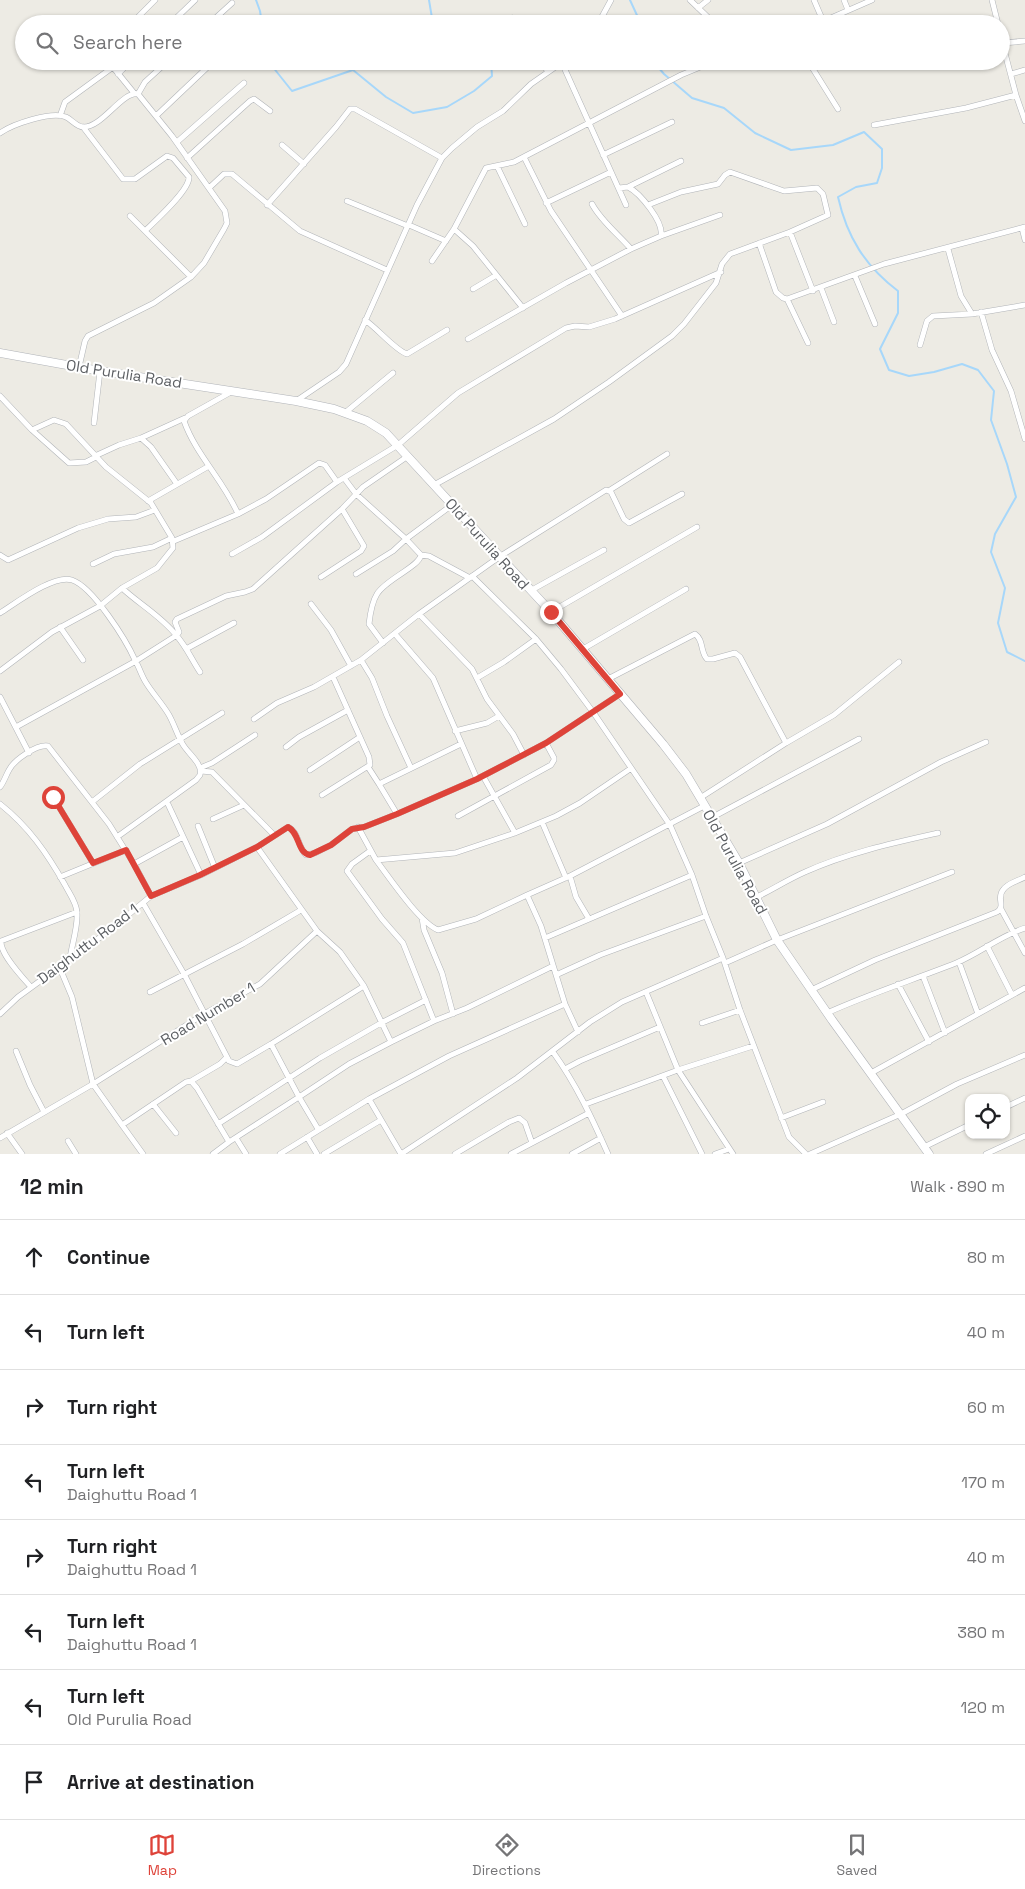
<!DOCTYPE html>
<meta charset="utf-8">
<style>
body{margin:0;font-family:"Space Grotesk",sans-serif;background:#f2f2f2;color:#202124}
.controls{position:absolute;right:15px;bottom:15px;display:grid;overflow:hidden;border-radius:10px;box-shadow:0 1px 4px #0004}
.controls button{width:45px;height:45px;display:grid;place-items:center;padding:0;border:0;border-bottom:1px solid #e0e0e0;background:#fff;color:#202124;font:25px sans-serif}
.stop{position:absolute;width:15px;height:15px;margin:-11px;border:4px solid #de4339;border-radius:50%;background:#fff}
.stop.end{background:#de4339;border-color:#fff;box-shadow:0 1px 5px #0008}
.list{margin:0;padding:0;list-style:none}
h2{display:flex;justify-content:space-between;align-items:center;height:65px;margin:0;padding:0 20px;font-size:21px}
h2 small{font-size:16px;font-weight:400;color:#757577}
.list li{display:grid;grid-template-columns:32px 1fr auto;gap:15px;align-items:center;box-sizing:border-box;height:75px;padding:0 20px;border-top:1px solid #e0e0e0}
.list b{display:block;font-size:19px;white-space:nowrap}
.list p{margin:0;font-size:16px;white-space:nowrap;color:#757577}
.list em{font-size:16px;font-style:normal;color:#757577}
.icon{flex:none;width:28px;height:28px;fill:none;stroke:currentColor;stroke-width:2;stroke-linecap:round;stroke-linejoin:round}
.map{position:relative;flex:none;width:1025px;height:1154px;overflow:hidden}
.search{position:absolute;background:#fff;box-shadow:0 1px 4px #0004;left:15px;right:15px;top:15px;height:55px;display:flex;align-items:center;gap:12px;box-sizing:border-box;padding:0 18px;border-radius:28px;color:#757577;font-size:19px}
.sheet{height:665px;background:#fff}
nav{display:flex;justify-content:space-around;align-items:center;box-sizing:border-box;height:70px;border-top:1px solid #e0e0e0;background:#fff;font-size:14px;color:#757577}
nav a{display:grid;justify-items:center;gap:2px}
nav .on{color:#de4339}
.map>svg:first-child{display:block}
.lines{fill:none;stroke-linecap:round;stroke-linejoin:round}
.stream{stroke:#a7d7fa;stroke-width:2}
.minor-casing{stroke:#b1b4b8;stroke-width:6}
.secondary-casing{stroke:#b0b3b8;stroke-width:9}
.minor{stroke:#fff;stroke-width:5}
.secondary{stroke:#fff;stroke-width:8}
.route{stroke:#de4339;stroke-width:6}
.labels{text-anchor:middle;stroke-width:4;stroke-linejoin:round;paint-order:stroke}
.street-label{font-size:15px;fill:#5c5f63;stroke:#fff}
</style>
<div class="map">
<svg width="1025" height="1154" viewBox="0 0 1025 1154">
<rect width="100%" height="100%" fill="#edebe4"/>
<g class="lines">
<path class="stream" d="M 256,0 L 260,11 L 262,24
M 429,0 L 432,18 L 435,24
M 630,0 L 641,24
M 268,61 L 292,91 L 353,70 L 386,97 L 413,113 L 447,107 L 474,91 L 492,76 L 491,61
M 653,61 L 664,74 L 692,98 L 724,108 L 755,133 L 791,150 L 833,145 L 864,132 L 882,149 L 882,168 L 877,183 L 856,187 L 838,197 C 847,237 865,266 898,291 L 898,313 L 880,349 L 889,370 L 909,376 L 934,372 L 962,364 L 978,370 L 994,391 L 991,420 L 1007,464 L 1016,497 L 995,534 L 991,552 L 1005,588 L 998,623 L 1007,652 L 1025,661"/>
<g class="minor-casing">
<path id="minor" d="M 690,0 L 715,24
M 814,0 L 823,21
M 844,0 L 848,10
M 992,0 L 998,24
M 698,8 L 708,0
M 512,18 L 516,24
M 131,24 L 155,0
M 170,24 L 195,0
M 209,24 L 232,3
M 598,24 L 611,0
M 817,24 L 872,0
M 1001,38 L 1016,95 L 1025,121
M 1003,43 L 1025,41
M 108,61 L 134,93
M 541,61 L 548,72
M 808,61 L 838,109
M 562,63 L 626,205
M 118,74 L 131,61
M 1011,74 L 1025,70
M 138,94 L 145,82 L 168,61
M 60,116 L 65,102 L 113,67
M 156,116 L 214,61
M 874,125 L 966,108 L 1016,95
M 83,127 L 123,179 L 135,179 L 167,156 L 173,158 L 189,177 C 190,190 155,221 145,231
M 0,133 C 13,124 51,111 66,117 C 72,120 77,127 83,127 C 102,128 122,91 138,94 L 172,136 L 225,211 L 227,223 L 224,229 L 204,263 L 191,277 L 154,303 L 88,336 L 85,341 L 79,367
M 177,142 L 244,83
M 282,145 L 304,164
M 603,155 L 672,122
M 524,157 L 551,211 L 622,316
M 187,158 L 250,101 L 254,99 L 270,111
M 497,166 L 525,224
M 628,187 L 681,161
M 209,188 L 224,174 L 232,174 L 300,231 L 387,270
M 347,201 L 408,226 L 409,225 L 446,241
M 546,203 L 611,172
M 592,204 C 601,221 618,234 631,249
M 267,205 L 336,127 L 350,109 L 355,109 L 442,158
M 130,216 L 191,277
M 1022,228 L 1025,240
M 454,229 L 473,246 L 523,308
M 790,232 L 813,291
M 661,236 L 720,215
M 759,243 L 776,292 L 783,298 L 787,299 L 884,264 L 1025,227
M 948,249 L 961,296 L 972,314 L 1025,305
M 432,261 L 454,229 L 486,168 L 514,162 L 681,75 L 715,61
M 855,276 L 875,324
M 821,288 L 834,322
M 473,289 L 495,276
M 787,299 L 808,343
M 981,312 L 992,350 L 1011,391 L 1025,439
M 365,320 C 377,328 396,351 407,354 L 447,330
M 468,339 L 566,283 L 631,249 L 661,236 C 664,222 640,193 628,187 L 619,188
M 920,345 L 927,321 L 933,316 L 972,314
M 231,392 L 188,416 L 184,421 C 196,455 224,481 238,514
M 0,396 L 32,430 L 54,420 L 66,424 L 106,467 L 151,503 L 172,538 L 173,548 L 157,568 L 122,588 L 100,606 L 52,632 L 0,671
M 296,401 L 339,372 L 346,364 L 417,205 L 442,158 L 452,148 L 477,127 L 503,111 L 531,84 L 564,61
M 346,412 L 393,373
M 94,423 L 100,371
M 32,430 L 69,463 L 86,462 L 96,457
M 141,438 L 185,418
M 95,456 L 119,445 L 141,438 L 151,447 L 177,484
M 344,478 L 356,494 L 406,539 L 452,505
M 434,485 L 554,419 L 609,382 L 672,336 L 684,324 L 716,283 L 722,264 L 730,254 L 790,232 L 828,215 L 823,194 L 817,188 L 784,191 L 730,172 L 725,175 L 718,184 L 681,192 L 648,205
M 610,490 L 667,454
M 148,501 L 209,466
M 174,541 L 238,514 L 266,499 L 319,463 L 325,465 L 337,482
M 232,554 L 262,537 L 337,482 L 398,445 L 458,393 L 566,328 L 575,326 L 589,327 L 615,319 L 721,272
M 0,555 L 8,560 L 78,528 L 108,519 L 136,517 L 155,510
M 421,555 L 429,556 L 470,578 L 472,576 L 536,639 L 561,669 L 593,712 L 670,825 L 692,875 L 706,916 L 723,958 L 740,1010 L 789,1137 L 806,1154
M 93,564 L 114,554 L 153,547 L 172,538
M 356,574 L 393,551 L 406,539 L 421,555 C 419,567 386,579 377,594 C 372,602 370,615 369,624 L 383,643
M 321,577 L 361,551 L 364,546 L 342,509
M 122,588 C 139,604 161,616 176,635 C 186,646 192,660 200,672
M 530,591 L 604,550
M 311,604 L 331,630 L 351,666
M 551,612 L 697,527
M 0,613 C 16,603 54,574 72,580 C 93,587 126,640 135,660 C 139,667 141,674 145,681 C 152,693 162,703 169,715 C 174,724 177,734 182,743 C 187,753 203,763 200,775 L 196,780 L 117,837
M 419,614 L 472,669 L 487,699 L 513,734 L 524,755
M 60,627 L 83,660
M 395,634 L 433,678 L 477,779
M 186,649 L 234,623
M 583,649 L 686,589
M 361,660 L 372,678 L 387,716 L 411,768
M 477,678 L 504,662 L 536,639
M 608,679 L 695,634 C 704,640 700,652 707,659 L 713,659 L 735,653 L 740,657 L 786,743
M 0,697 L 29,753
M 254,719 L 277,703 L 314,687 L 361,660 L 419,614 L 499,557 L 606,490 L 611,492 L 624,519 L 629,523 L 682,494
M 16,727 L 136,661 L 177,635 L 179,632 L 175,622 L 177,619 L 226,596 L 245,592 L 253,589 L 342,509 L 363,487 L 408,456
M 455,731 L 487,723 L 499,716
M 286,747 L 299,737 L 348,710
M 368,767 L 379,784
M 200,768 L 212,763 L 255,735
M 310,770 L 360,737
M 201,771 L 212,772 L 274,835
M 483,776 L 515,833
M 0,787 C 4,782 6,775 9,770 C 14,760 37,744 48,746 L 109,824 L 134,864 L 151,896
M 322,795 L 370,765 L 369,757 L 333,677
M 53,797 L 93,863
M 700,798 L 786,743 L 834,715 L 899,662
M 92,802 L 140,764 L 222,713
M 167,802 L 201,875
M 0,804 C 28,826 47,853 65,885 C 69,893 77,903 77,913 C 78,927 72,944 70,958
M 397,814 L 379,784 L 461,744
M 458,816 L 551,765 L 554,760 L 554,758 L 546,743
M 711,818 L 859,739
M 213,819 L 244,805
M 542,822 L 566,878
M 198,826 L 215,868
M 358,827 L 376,860 L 455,853 L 515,833 L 556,816 L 580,803 L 630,769
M 370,851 L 352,864 L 347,871 L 382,919 L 403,943 L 434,1021
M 376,860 C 389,877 419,922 438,930 L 476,919 L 527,895
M 739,863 L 827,824 L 941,762 L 986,742
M 134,864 L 183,837
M 570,876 L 576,897 L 589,919
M 60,877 L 126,850
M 757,897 C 773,889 789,879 805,872 C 847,853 893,843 938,833
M 143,903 L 184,974 L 229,1061 L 237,1064 L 271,1044
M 1001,909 L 1025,953
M 422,918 L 424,930 L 442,973 L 453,1014
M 545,938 L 692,875
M 987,946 L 1012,995
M 959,962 L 978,1014
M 725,963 L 777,940 L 952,872
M 59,966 L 72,997 L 93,1084 L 122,1125 L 186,1082 L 191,1081 L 197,1088 L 229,1142 L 299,1097 L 271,1044 L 364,986 L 340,952 L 317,931
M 556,975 L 600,955 L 706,916
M 923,976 L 945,1033
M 898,984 L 929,1042
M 364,986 L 391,1042
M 31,987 C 22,977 0,954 1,941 L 77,912
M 811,990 L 875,960 L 997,912 C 1006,906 996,898 1003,890 C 1007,883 1018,881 1025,877
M 150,992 L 243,944 L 301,910
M 646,992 L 678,1070 L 733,1154
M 565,1004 L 578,1032
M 827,1013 C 869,994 913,980 956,963 C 980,953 1000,936 1025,928
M 0,1014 L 18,997 L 106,933 L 151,896 L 201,875 L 257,847 L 288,827 C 299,832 298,847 306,855 L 315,853 L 331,845 L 352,829 L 364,827 L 397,814 L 477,779 L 546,743 L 620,694
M 702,1023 L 740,1010
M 16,1051 L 30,1085 L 44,1112
M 553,1052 C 576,1084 592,1118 608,1154
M 565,1069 L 580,1061 L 660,1027
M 871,1073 L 1025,988
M 663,1076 L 702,1154
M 191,1081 L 220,1064 L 226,1058
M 369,1099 L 401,1154
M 153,1104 L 176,1133
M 586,1104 L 678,1070 L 753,1046
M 1006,1107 L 1025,1098
M 781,1118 L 823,1102
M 218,1124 L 320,1058 L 381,1023 L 426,1000
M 122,1125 L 143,1154
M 318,1129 L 299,1097 L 349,1064 L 391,1042 L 434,1021 L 467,1008 L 553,966
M 7,1133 L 22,1154
M 307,1137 L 317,1154
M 0,1138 L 93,1084 L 204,1014 L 260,984 L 317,931 L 257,847
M 236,1138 L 246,1154
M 68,1141 L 76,1154
M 924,1147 L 969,1125
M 213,1154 L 229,1142
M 280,1154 L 369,1099 L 449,1056 L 565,1004 L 541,926 L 527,895 L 570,876 L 704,806
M 324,1154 L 381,1120
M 401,1154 L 517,1078 L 590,1022 L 622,1002 L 723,958
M 455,1154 L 509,1122 L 519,1118 L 525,1123 L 532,1143
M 511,1154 L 589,1113
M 572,1154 L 601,1138
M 715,1154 L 729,1149
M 810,1154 L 901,1114 L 957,1084 L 1025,1055
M 986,1154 L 1025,1136"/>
</g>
<g class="secondary-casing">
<path id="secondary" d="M 0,353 L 100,371 L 296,401 L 334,409 L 367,421 L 386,433 L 551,612 L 663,744 L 686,774 L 739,863 L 777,940 L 832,1020 L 929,1154"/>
</g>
<use href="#minor" class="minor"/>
<use href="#secondary" class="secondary"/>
</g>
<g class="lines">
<path class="route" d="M 53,797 L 93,863 L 126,850 L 151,896 L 200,875 L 257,847 L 288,827 C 300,833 297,853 310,855 L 331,845 L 352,829 L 364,827 L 397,814 L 477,779 L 546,743 L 620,694 L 551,612"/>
</g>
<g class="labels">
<g class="street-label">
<text transform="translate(124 374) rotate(9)" y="5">Old Purulia Road</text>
<text transform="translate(487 544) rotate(48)" y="5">Old Purulia Road</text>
<text transform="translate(735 862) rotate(61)" y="5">Old Purulia Road</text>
<text transform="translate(88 944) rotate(-37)" y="5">Daighuttu Road 1</text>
<text transform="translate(208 1014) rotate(-31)" y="5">Road Number 1</text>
</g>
</g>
</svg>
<div class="controls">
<button><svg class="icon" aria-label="locate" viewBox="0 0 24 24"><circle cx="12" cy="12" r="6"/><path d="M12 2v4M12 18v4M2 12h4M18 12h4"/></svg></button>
</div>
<div class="stop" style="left:53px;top:797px"></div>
<div class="stop end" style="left:551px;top:612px"></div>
<div class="search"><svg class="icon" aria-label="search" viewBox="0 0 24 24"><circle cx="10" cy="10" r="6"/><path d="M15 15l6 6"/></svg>Search here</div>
</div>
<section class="sheet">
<h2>12 min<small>Walk · 890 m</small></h2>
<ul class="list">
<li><svg class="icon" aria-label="ahead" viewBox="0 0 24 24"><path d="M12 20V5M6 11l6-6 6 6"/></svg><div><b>Continue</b></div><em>80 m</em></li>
<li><svg class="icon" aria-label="left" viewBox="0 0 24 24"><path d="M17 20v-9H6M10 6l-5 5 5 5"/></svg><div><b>Turn left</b></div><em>40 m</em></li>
<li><svg class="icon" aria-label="right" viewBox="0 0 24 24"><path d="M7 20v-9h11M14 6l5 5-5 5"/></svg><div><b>Turn right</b></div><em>60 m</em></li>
<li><svg class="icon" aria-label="left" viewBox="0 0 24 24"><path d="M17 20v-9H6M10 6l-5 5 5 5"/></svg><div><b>Turn left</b><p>Daighuttu Road 1</p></div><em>170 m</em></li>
<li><svg class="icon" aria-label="right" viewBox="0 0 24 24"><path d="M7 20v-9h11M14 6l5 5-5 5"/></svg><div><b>Turn right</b><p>Daighuttu Road 1</p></div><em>40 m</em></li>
<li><svg class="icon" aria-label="left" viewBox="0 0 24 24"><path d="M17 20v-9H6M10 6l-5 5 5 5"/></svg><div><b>Turn left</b><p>Daighuttu Road 1</p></div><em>380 m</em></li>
<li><svg class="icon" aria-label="left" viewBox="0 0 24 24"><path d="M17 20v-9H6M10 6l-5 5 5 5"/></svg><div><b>Turn left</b><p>Old Purulia Road</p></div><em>120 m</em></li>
<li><svg class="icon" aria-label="arrive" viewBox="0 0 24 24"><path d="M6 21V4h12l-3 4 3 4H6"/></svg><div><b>Arrive at destination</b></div></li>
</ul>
</section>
<nav>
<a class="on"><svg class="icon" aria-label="map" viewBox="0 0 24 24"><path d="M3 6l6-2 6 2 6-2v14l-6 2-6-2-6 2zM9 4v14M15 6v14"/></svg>Map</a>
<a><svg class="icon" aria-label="directions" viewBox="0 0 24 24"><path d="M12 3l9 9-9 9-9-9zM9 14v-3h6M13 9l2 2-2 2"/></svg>Directions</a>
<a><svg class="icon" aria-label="saved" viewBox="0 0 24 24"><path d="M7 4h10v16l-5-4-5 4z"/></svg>Saved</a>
</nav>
